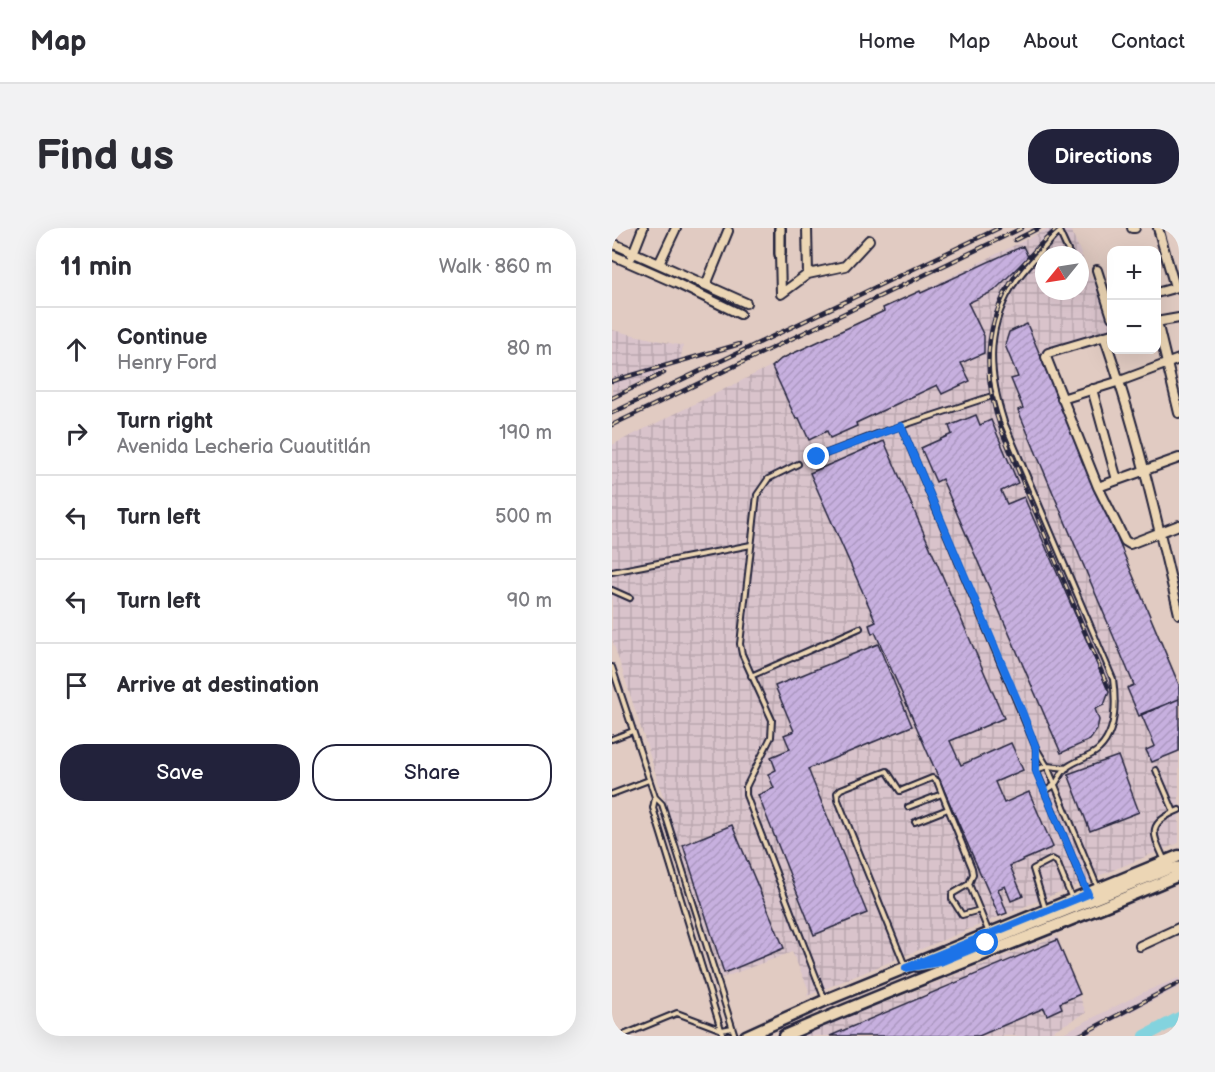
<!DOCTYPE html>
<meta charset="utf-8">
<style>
body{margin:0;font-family:"Balsamiq Sans",sans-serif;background:#f2f2f3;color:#2b2b33}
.controls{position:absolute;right:18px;top:18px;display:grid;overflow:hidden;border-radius:12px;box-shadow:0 6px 24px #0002}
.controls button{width:54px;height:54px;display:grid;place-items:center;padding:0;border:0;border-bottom:2px solid #e1e1e2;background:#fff;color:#2b2b33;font:30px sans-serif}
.compass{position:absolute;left:423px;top:18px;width:54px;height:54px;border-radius:50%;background:#fff;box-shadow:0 6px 24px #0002;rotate:240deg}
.stop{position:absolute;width:18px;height:18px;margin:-14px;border:4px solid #1a73e8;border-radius:50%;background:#fff}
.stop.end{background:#1a73e8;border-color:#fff;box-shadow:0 2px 6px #0008}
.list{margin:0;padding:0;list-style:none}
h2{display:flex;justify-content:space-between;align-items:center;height:78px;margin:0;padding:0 24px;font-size:26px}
h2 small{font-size:20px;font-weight:400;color:#7c7c81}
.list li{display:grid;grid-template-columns:39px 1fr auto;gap:18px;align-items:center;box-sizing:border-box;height:84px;padding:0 24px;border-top:2px solid #e1e1e2}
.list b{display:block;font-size:22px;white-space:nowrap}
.list p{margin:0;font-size:20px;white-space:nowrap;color:#7c7c81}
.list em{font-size:20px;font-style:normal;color:#7c7c81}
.actions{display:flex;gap:12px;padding:18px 24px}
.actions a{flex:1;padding:14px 0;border:2px solid #22223b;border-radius:24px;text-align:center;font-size:21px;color:#22223b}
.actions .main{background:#22223b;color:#fff}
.icon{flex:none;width:33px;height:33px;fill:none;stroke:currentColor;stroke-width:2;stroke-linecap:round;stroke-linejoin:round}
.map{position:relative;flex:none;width:567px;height:808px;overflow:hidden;border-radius:24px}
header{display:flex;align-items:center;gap:36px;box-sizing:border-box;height:84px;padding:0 30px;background:#fff;border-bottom:2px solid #e1e1e2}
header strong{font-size:28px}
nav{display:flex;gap:33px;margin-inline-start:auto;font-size:21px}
.intro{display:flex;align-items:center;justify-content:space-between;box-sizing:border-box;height:144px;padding:0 36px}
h1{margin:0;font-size:42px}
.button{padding:15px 27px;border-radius:24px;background:#22223b;color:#fff;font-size:21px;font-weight:700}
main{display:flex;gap:36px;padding:0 36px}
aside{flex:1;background:#fff;border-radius:24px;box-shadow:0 6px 24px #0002}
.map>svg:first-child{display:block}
.built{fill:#d9c3cb}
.industrial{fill:url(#industrial-grid);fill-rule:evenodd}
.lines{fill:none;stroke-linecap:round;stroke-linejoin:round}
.river{stroke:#83d3de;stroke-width:12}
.building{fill:url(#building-hatch);stroke:#22223b;stroke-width:1.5}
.service-casing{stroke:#22223b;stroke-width:8}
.minor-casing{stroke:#22223b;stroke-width:12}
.tertiary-casing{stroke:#22223b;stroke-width:14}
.secondary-casing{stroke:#22223b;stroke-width:15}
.service{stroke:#ecd6b5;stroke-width:4}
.minor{stroke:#ecd6b5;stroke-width:8}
.tertiary{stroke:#ecd6b5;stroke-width:9}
.secondary{stroke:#ecd6b5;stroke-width:10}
.rail-casing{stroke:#22223b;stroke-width:4.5}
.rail{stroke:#ecd6b5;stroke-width:2;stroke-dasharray:7;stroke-linecap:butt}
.route{stroke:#1a73e8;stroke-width:8}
</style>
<header>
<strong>Map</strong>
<nav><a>Home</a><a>Map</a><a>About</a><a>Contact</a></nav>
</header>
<div class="intro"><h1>Find us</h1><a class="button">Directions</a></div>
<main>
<aside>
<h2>11 min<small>Walk · 860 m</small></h2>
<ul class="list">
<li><svg class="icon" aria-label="ahead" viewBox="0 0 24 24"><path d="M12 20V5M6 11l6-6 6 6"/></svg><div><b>Continue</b><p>Henry Ford</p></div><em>80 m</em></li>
<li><svg class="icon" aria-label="right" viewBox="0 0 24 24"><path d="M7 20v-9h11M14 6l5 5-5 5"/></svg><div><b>Turn right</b><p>Avenida Lecheria Cuautitlán</p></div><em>190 m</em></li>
<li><svg class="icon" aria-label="left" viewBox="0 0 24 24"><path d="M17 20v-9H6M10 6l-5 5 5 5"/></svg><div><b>Turn left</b></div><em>500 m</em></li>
<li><svg class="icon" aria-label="left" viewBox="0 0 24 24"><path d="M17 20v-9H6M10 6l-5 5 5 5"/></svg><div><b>Turn left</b></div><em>90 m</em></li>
<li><svg class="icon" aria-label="arrive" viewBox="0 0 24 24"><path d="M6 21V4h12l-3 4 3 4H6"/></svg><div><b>Arrive at destination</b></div></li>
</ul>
<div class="actions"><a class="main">Save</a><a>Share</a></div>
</aside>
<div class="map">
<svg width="567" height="808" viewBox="0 0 567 808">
<defs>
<pattern id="industrial-grid" width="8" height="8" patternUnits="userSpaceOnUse" patternTransform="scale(1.5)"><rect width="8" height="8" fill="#d9c3cb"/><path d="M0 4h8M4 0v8" fill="none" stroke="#baa7af"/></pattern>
<pattern id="building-hatch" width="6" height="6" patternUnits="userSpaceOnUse" patternTransform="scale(1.5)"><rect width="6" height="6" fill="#c7b0df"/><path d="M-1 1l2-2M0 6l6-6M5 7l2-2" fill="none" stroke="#ab97c0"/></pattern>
</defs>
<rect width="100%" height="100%" fill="#e1cbc2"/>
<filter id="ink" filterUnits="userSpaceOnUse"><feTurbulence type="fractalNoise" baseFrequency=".0167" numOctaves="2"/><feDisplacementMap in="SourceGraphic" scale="12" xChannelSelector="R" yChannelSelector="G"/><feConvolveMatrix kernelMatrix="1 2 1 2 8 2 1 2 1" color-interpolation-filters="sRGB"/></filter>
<g filter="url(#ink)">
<path class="built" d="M 567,750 L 567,759 L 472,808 L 445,808 L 534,763 Z"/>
<path class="industrial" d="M 437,0 L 457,0 L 460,4 L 479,50 L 485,49 L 499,98 L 499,101 L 429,126 L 567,456 L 567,615 L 195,768 L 197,762 L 180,724 L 110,750 L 0,411 L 0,217 ZM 432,27 L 468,27 L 468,63 L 432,63 Z
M 0,102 L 71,118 L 68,134 L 0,167 Z
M 445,708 L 474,785 L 431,808 L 186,808 Z"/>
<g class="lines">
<path class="river" d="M 533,808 L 567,790"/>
</g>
<path class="building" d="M 411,18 L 416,29 L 382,63 L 356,75 L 372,108 L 372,125 L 349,135 L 358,153 L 330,166 L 325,157 L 244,195 L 245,198 L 218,210 L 215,203 L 197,212 L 187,190 L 184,191 L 160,139 L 169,131 L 272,83 L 271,80 L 308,63 L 309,65 Z
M 415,96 L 567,457 L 567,471 L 527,488 L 515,460 L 522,457 L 406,182 L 411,180 L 399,151 L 406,149 L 393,117 L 397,104 Z
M 364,187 L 368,197 L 379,192 L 406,255 L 389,263 L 395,276 L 412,269 L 497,464 L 492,477 L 483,481 L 487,492 L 485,502 L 478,512 L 449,525 L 330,251 L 324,254 L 309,220 L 340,206 L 337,198 Z
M 272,213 L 392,490 L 338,513 L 349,537 L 399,515 L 411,542 L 383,554 L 392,575 L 417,564 L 441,619 L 398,638 L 411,668 L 399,673 L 393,658 L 386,661 L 395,685 L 387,688 L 263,404 L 260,406 L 257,397 L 264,394 L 198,245 Z
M 266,416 L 300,498 L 196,541 L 255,685 L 202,707 L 146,567 L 162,560 L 156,546 L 164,542 L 159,529 L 178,521 L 172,507 L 182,503 L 163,458 Z
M 567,471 L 567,523 L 540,534 L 534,522 L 543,518 L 529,486 Z
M 506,528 L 527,584 L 478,603 L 456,546 Z
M 120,597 L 172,720 L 112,745 L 71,617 Z
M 445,712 L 468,766 L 448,775 L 450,780 L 435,787 L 432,780 L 367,808 L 218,808 Z"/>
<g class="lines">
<g class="service-casing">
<path id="service" d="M 289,198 L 424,520 L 435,538 L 486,660
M 205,229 L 265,206 L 383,167
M 186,236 L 156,251 L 145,267 L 128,416 L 130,426 L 160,492 L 159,509 L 134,559 L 134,567 L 213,772
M 0,344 L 139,317
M 0,362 L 18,370
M 0,439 L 43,569 L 50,576 L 123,808
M 139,448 L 248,400
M 0,511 L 21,503
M 424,520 L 424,542 L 475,665
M 424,542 L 435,538 L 455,540
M 544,542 L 562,584
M 433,563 C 449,555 444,550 454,540 C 463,532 478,530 487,521 C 505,504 504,473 501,451 L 392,194 C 377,147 373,104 399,60 C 412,40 432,21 447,3 L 458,27
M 0,566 L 37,552
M 43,570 L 41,580 L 111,808
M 296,579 L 330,566 L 360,640 L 361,646 L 357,656 L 377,705
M 303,594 L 336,581
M 553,633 C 541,606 533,596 567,582
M 357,656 L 340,666 L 340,671 L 350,687 L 368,682
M 433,680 L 421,641 L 440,631 L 445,634 L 460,671
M 293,738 L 226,572 L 225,565 L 229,561 L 275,543 L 288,563 L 320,550 L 325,553 L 330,566
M 9,808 L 65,785 L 110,802 L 120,800"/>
</g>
<g class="minor-casing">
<path id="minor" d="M 195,0 L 196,46
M 520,0 L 523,0
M 546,0 L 563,59
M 0,15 L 134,75
M 168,26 L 169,66 L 196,46 L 233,38 L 257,12
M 0,27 L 64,55 L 128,86
M 20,28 L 31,0
M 47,36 L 64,0
M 485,42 L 500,89
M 94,57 L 116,3
M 544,65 L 566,59
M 544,94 L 567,90
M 545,94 L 567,185
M 500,106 L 436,125 L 434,129 L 486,259 L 513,313 L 518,316 L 567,297
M 492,108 C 524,199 545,292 567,386
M 480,161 L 505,252
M 450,171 L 508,153 L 567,131
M 486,259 L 567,230
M 528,718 L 567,700"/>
</g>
<g class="tertiary-casing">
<path id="tertiary" d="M 168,0 L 168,26
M 305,738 L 328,734 L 557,641 L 567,639"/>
</g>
<g class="secondary-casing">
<path id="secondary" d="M 134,808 L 214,772 L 567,628
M 172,808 C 303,751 436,703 567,647"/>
</g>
<use href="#service" class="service"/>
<use href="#minor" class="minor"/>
<use href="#tertiary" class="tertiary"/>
<use href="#secondary" class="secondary"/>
<g class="rail-casing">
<path id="rail" d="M 446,0 C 380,57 360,122 390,204 L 496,459
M 403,12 L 427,0
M 0,153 L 128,116
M 0,170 L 52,145
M 0,185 L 387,0
M 0,197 L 410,0
M 466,808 L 567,755"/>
</g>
<use href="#rail" class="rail"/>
</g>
</g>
<g class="lines" filter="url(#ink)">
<path class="route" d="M 205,229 L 289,198 L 409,481 L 424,520 L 424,543 L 476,666 L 294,740 L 328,734 L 374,715"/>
</g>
</svg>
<div class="controls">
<button>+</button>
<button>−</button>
</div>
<svg class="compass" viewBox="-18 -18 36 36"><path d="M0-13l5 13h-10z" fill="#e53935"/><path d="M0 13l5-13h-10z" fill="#7c7c81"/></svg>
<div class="stop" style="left:374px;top:715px"></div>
<div class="stop end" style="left:205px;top:229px"></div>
</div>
</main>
